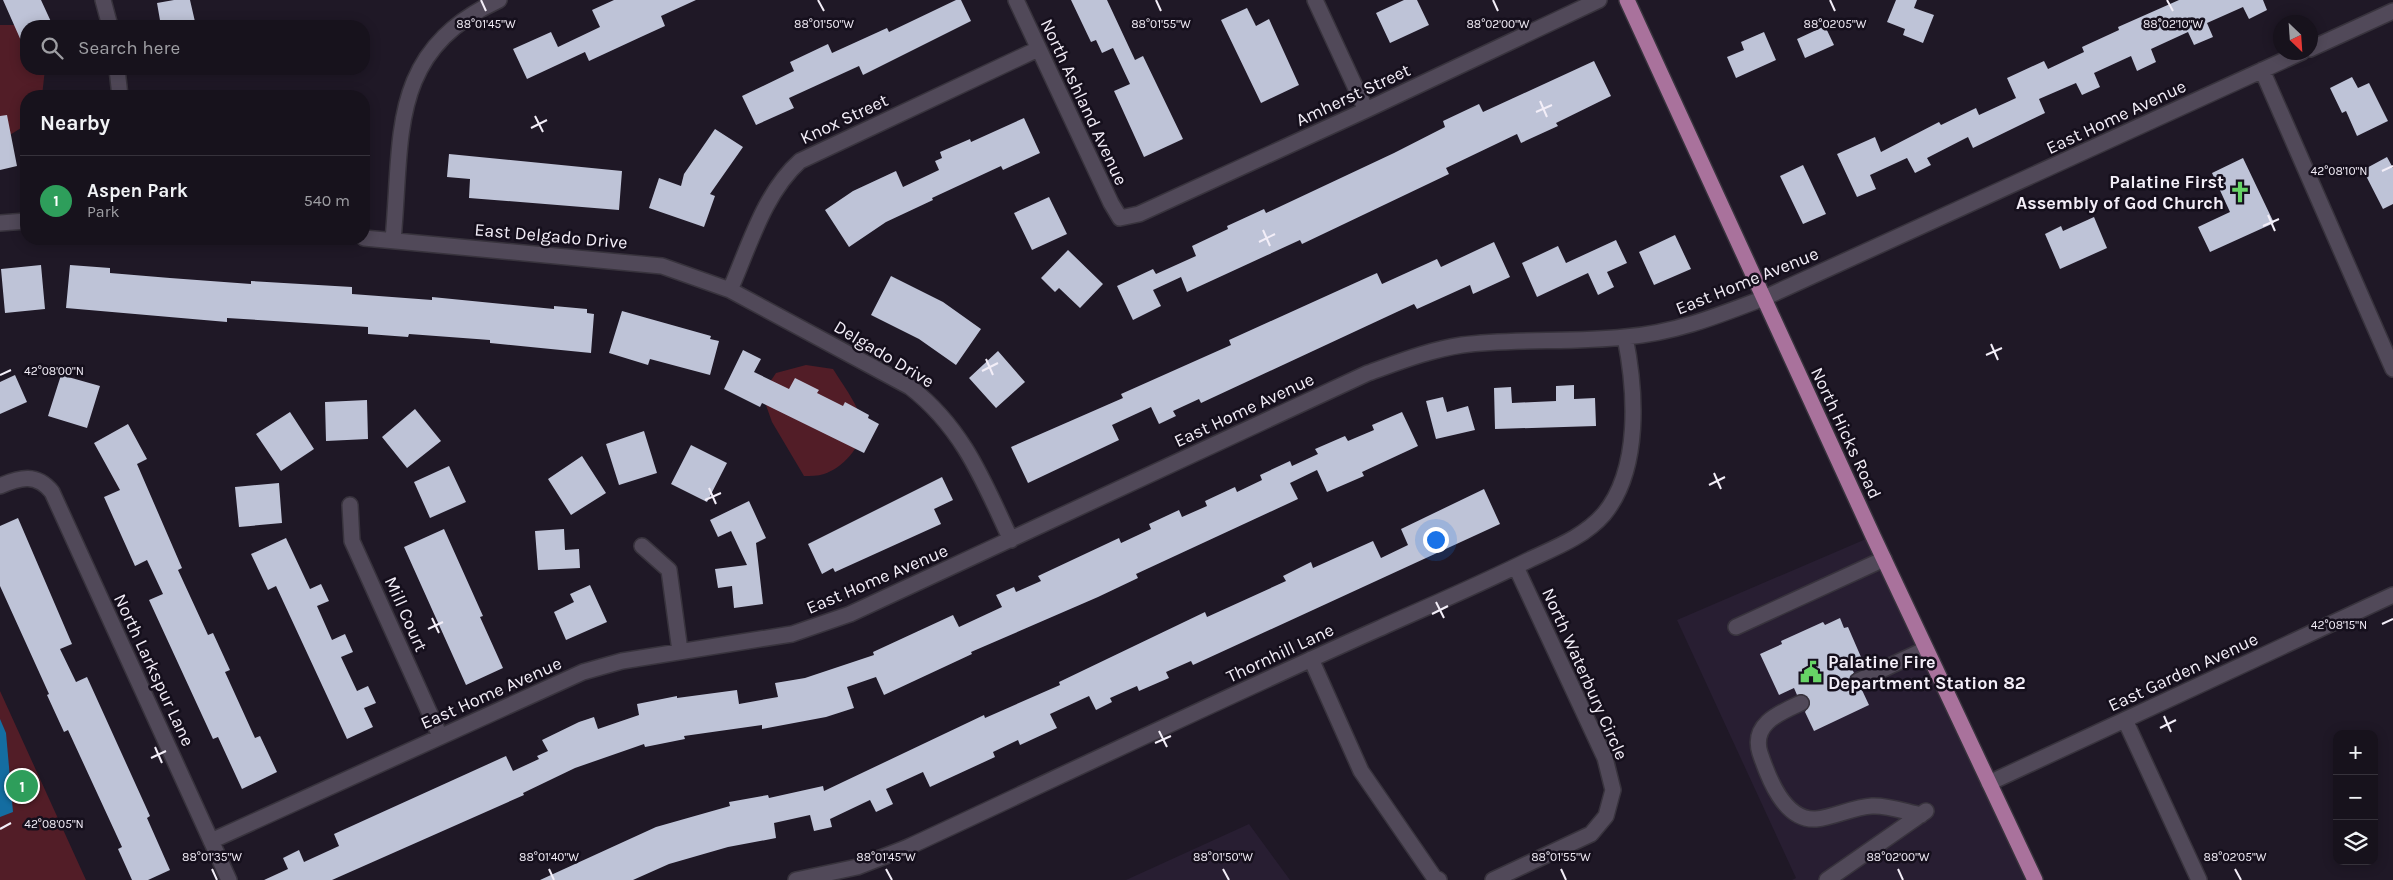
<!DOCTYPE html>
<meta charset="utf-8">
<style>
body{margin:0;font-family:Karla,sans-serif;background:#242029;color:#f1f3f6}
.controls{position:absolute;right:15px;bottom:15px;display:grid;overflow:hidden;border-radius:10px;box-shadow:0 2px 12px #0003}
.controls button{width:45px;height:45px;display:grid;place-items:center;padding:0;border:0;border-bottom:1px solid #36323b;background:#17121c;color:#f1f3f6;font:25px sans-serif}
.compass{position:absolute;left:2273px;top:15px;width:45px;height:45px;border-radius:50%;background:#17121c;box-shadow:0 2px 12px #0003;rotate:155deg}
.you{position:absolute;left:1435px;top:539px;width:18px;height:18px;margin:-12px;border:4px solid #fff;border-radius:50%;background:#1a73e8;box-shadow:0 0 0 8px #1a73e833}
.badge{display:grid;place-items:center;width:32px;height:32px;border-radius:50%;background:#d93025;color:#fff;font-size:16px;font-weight:700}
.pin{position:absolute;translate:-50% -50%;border:2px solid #fff;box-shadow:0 1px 5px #0006}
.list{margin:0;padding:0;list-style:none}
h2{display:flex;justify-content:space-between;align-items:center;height:65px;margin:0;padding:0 20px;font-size:21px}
h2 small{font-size:16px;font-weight:400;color:#9e9ea3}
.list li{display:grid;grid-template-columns:32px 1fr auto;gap:15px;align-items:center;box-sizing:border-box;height:90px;padding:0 20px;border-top:1px solid #36323b}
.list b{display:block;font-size:19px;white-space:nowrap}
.list p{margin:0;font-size:16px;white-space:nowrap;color:#9e9ea3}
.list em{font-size:16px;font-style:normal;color:#9e9ea3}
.icon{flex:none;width:28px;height:28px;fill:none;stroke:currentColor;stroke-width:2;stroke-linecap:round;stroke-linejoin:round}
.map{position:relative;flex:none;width:2393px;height:880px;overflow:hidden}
.search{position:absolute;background:#17121c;box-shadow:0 2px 12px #0003;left:20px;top:20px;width:350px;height:55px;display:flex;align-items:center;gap:12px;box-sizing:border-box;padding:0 18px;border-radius:20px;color:#9e9ea3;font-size:19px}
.panel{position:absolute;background:#17121c;box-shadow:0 2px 12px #0003;left:20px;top:90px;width:350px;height:155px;border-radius:20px}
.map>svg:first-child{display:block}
.built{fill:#281e32}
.green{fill:#521d27}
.water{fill:#146da1}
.building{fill:#bec3d7}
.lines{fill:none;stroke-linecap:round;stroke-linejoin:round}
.minor-casing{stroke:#38333d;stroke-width:18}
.major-casing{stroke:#38333d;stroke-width:18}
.minor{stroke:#514959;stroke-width:15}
.major{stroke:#a9729c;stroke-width:15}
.ticks{fill:none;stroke:#f3eef8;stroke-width:2}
.labels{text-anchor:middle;stroke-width:5;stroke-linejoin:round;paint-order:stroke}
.street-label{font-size:18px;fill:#f3eef8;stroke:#150f1c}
.poi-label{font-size:18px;font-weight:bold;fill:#f3eef8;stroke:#150f1c;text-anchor:end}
.ticks-label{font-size:12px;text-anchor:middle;fill:#f3eef8;stroke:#150f1c;stroke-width:5;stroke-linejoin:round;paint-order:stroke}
</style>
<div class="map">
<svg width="2393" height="880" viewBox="0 0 2393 880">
<rect width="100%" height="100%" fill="#1f1826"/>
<path class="built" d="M 1873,536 L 2035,880 L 1792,880 L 1796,878 L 1677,620 Z
M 1249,824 L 1290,880 L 1126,880 Z"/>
<path class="green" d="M 0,25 L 23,25 L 26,28 L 26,69 L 45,69 L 42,96 L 26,96 L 26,125 L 0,141 Z
M 806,365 L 833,369 C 841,382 862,410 862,425 C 863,446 843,468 824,474 C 818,476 810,476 804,476 L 772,422 L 762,394 L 776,373 Z
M 0,691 L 86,880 L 0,880 Z"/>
<path class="water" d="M 0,719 L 6,733 L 13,812 L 0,817 Z"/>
<path class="building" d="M 3,0 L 41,0 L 53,26 L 26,26 L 26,52 Z
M 174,0 L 190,0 L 196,26 L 161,26 L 157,3 Z
M 614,0 L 696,0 L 661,16 L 665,26 L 643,36 L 589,61 L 585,52 L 527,79 L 513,49 L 551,32 L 558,47 L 600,27 L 592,10 Z
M 956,0 L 961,0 L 971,21 L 863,75 L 859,66 L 789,98 L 794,108 L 756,125 L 742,96 L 794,71 L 790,62 L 828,44 L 832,53 L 887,28 L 889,32 Z
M 1071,0 L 1107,0 L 1135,60 L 1143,56 L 1183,139 L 1144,157 L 1114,91 L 1130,84 L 1113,48 L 1102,53 L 1096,40 L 1091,42 Z
M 1404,0 L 1417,0 L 1429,25 L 1390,43 L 1376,13 Z
M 1896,0 L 1917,0 L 1914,8 L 1934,15 L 1923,43 L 1903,35 L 1905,29 L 1887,22 Z
M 2179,0 L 2263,0 L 2267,10 L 2249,19 L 2243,7 L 2207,23 L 2213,37 L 2194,45 L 2188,32 L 2151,49 L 2156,62 L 2137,71 L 2131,56 L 2094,73 L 2100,87 L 2082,95 L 2076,83 L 2039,99 L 2045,113 L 1973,148 L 1968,137 L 1927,158 L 1931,165 L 1915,173 L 1907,158 L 1870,175 L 1876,189 L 1857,197 L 1837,154 L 1875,137 L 1881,152 L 1939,122 L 1941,125 L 1976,108 L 1979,115 L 2016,98 L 2007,78 L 2044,61 L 2048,69 L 2084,52 L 2082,47 L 2119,30 L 2118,27 Z
M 1247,8 L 1256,26 L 1269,19 L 1299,85 L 1261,103 L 1221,20 Z
M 1825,26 L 1834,45 L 1805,58 L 1797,39 Z
M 1764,32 L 1776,60 L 1736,78 L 1727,57 L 1744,50 L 1741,42 Z
M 1594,61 L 1611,96 L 1556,123 L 1558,126 L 1521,143 L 1517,134 L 1446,168 L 1449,174 L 1302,244 L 1300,240 L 1187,292 L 1181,277 L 1153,290 L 1161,306 L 1133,320 L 1117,286 L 1153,269 L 1156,274 L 1196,256 L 1192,246 L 1228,229 L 1227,226 L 1264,209 L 1266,213 L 1394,153 L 1445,127 L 1443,121 L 1479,104 L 1483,112 Z
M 2352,77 L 2358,88 L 2369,83 L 2388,121 L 2357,136 L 2346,111 L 2342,113 L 2330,88 Z
M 7,115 L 17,166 L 0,170 L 0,116 Z
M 1024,118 L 1040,153 L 1003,170 L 1001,166 L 932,198 L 933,200 L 886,222 L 849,247 L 825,210 L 853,191 L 896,171 L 903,187 L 939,170 L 935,161 L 942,158 L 940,152 L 970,139 L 971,142 Z
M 715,129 L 743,147 L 710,194 L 715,196 L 704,227 L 649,208 L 659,178 L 681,186 L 684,174 Z
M 449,154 L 622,171 L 619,210 L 469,198 L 470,179 L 447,177 Z
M 2387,157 L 2393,168 L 2393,204 L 2383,209 L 2363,170 Z
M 2243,158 L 2274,223 L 2210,252 L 2198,227 L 2230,212 L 2212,173 Z
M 1803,165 L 1826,214 L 1803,224 L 1780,176 Z
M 1049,197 L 1067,234 L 1032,250 L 1014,213 Z
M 2094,217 L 2107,248 L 2060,269 L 2045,234 L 2061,226 L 2063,231 Z
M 1675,235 L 1691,269 L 1654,285 L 1639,252 Z
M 1616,240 L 1627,263 L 1607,272 L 1614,287 L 1598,295 L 1588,273 L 1537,297 L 1522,263 L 1558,246 L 1566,263 Z
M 1494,242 L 1510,277 L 1473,294 L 1470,285 L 1417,309 L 1414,304 L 1201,403 L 1199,399 L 1173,411 L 1176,416 L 1159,424 L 1151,407 L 1112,425 L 1119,440 L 1028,483 L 1011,447 L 1123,398 L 1121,394 L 1231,345 L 1229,340 L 1377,273 L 1382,284 L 1437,259 L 1441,267 Z
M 1068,250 L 1103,284 L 1080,308 L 1059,288 L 1055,292 L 1041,278 Z
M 41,265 L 45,309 L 5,313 L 1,269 Z
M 70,265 L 110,268 L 110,273 L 170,278 L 251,284 L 251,281 L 352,287 L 352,294 L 432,300 L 432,297 L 554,309 L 554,306 L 587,309 L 587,313 L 594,314 L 591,353 L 490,343 L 490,340 L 409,334 L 408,337 L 368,334 L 368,327 L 227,318 L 227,322 L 66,308 Z
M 891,276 L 943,302 L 981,329 L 956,365 L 919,339 L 871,315 Z
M 622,311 L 711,336 L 710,339 L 719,341 L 710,375 L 650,359 L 648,365 L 609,353 Z
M 743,350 L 761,359 L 754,372 L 789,389 L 795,378 L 819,390 L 817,393 L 843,406 L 845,402 L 869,415 L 868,418 L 879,424 L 864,453 L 762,403 L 760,407 L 724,389 Z
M 998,351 L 1025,382 L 996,408 L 969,378 Z
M 15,375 L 27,402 L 0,414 L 0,382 Z
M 61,375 L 100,386 L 87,428 L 48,416 Z
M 1574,385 L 1574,399 L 1595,398 L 1596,426 L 1495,429 L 1494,388 L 1511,387 L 1512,403 L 1556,401 L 1556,386 Z
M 1443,397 L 1447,412 L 1468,406 L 1475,430 L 1436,439 L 1426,401 Z
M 367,400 L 368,439 L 326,441 L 325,402 Z
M 415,409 L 441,441 L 407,468 L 382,437 Z
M 290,412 L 314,449 L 281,471 L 256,434 Z
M 1402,412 L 1418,446 L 1362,472 L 1364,476 L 1327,492 L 1317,470 L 1290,483 L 1298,499 L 1136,574 L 1138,578 L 1098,597 L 971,652 L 972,654 L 884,695 L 876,677 L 847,687 L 854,708 L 826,717 L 762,729 L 762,725 L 684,736 L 685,739 L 645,747 L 644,744 L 575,768 L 523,793 L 524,795 L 332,880 L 264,880 L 288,869 L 283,858 L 299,850 L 304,862 L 339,846 L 334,834 L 506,756 L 513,771 L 539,759 L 537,756 L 548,751 L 542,740 L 579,722 L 594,717 L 598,729 L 639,715 L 637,704 L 677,696 L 677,698 L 737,690 L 739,704 L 778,697 L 775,683 L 805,678 L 874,655 L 873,652 L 953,615 L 959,627 L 1002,607 L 996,595 L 1014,587 L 1016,592 L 1041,581 L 1038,576 L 1119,538 L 1121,543 L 1151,529 L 1149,524 L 1179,510 L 1182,517 L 1207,506 L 1205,501 L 1235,487 L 1237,492 L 1262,480 L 1260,475 L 1290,461 L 1292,466 L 1318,454 L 1315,449 L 1345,436 L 1348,441 L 1374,430 L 1372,425 Z
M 128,424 L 147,459 L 137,464 L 182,568 L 178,570 L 208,635 L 213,633 L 230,670 L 225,672 L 255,738 L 260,736 L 277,772 L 242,789 L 218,737 L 213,739 L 149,600 L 163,594 L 147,560 L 135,566 L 104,497 L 120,490 L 94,443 Z
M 644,431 L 657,473 L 619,485 L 606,444 Z
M 691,445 L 727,463 L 707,502 L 671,484 Z
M 582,456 L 606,493 L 571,515 L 548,479 Z
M 449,466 L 466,502 L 430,518 L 414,482 Z
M 942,477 L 953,500 L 934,509 L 941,524 L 835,572 L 833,568 L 822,574 L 808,544 Z
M 279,483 L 282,523 L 239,527 L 235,487 Z
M 1484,489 L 1500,524 L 1193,665 L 1191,661 L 1166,672 L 1169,678 L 1139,691 L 1137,686 L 1110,698 L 1112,702 L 1096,710 L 1089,696 L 1050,714 L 1057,728 L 1020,745 L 1018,740 L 993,752 L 995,757 L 930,787 L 923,772 L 886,789 L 893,804 L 876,812 L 870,800 L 830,819 L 832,827 L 814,831 L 810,815 L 774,823 L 776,838 L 728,847 L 669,864 L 633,880 L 540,880 L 656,827 L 730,806 L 729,802 L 768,795 L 769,798 L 823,786 L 824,791 L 984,715 L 985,718 L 1060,685 L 1059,682 L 1205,612 L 1207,617 L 1286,581 L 1283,576 L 1311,562 L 1313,568 L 1373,541 L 1381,558 L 1408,545 L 1401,529 Z
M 749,501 L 766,538 L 756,543 L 763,604 L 734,608 L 732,586 L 718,588 L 715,569 L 747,565 L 731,531 L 718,537 L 710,520 Z
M 18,518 L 72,644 L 60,649 L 76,682 L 87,677 L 150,816 L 147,818 L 170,870 L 148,880 L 132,880 L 118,849 L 122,847 L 68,730 L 64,732 L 47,695 L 49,694 L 0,586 L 0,526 Z
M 444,529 L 483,616 L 480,617 L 503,668 L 466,685 L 404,547 Z
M 564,529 L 565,550 L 579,549 L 580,568 L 538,570 L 535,531 Z
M 286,538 L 310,589 L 321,584 L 329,601 L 317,606 L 332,640 L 345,634 L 353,652 L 341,657 L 357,691 L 368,686 L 376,703 L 364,708 L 373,727 L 347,739 L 276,586 L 268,590 L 251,554 Z
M 590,585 L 607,622 L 566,640 L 554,612 L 574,602 L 570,594 Z
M 1840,618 L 1844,628 L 1848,627 L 1861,657 L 1849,662 L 1854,673 L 1850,676 L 1849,685 L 1853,689 L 1862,690 L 1869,705 L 1814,731 L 1805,712 L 1810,704 L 1809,699 L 1802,694 L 1797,695 L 1794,688 L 1779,695 L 1760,654 L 1782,644 L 1781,641 L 1823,622 L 1825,625 Z"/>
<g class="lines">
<g class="minor-casing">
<path id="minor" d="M 103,0 L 110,26
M 1016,0 L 1111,203 L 1120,218 L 1139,214 L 1366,110 L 1599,0
M 1315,0 L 1366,110
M 2310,49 L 2393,11
M 117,69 L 120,96
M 2262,70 L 2393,369
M 0,223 L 26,221
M 364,238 L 662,266 L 730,290 L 910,387 C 963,428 983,480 1011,540
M 393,240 C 403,135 387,52 499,0
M 730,290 C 749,247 764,193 800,161 L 1038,49
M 0,486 C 20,477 37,473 52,492 L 229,880
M 350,505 L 352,541 L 440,736
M 642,546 L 669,570 L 680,651
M 1736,627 L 1884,559
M 1311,659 L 1361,771 L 1434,877 L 1439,880
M 1858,681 L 1926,649
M 1801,703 C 1779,713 1751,724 1760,753 C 1768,777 1784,821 1816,819 C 1835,817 1853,807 1872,806 C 1887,805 1906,812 1921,815
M 2125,720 L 2199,880
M 1989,783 L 2393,595
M 211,841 L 583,672 L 622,661 L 792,634 L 850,614 L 1368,373 C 1399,362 1429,350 1462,345 C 1516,338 1571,343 1625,337 C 1675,333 1717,316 1764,298 L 2302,52
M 796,880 L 857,867 L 906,848 C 1063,775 1219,700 1378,629 C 1429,606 1481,584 1531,559 C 1557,547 1585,536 1604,514 C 1641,469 1636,391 1625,337
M 1493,880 L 1591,834 L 1606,816 L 1613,790 L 1605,758 L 1516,567
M 1827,880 L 1926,811"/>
</g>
<g class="major-casing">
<path id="major" d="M 1627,0 L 1873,536 L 2035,880"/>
</g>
<use href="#minor" class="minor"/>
<use href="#major" class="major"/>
</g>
<path class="ticks" d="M 481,0 L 486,11M 818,0 L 824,11M 1156,0 L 1161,11M 1493,0 L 1498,11M 1830,0 L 1835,11M 2167,0 L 2173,11M 1540,101 L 1547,117M 1536,112 L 1552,105M 535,116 L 543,132M 531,128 L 547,120M 2382,171 L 2393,166M 2268,215 L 2275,231M 2263,226 L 2279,219M 1263,230 L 1270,246M 1259,242 L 1275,234M 1991,344 L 1998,360M 1986,355 L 2002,348M 986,359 L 993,375M 982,371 L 998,363M 0,375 L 11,370M 1714,473 L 1721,489M 1709,485 L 1725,477M 709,488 L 716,504M 705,500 L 721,493M 1436,602 L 1444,618M 1432,614 L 1448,606M 432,618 L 439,633M 2382,624 L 2393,619M 428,629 L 443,622M 2164,716 L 2171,732M 2160,728 L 2176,720M 1159,731 L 1167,747M 1155,743 L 1171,736M 155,747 L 162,763M 151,758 L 166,751M 0,829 L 11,823M 212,869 L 217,880M 549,869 L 554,880M 886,869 L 892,880M 1223,869 L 1229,880M 1561,869 L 1566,880M 1898,869 L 1903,880M 2235,869 L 2241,880"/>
<defs>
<g id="church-bare" transform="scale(1.725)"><path d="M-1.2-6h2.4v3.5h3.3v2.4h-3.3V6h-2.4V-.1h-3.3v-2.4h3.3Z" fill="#67d466" stroke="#150f1c" stroke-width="2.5" paint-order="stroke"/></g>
<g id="civic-bare" transform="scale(1.725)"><path d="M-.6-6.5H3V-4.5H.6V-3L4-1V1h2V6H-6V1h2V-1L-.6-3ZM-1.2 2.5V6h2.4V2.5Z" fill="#67d466" stroke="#150f1c" stroke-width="2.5" paint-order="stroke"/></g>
</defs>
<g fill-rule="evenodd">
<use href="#church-bare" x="2240" y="192"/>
<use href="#civic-bare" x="1811" y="672"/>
</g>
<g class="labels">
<g class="street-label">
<text transform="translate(1353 95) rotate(-25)" y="6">Amherst Street</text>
<text transform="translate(1084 102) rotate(65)" y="6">North Ashland Avenue</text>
<text transform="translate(2116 117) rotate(-25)" y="6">East Home Avenue</text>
<text transform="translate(844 119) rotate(-25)" y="6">Knox Street</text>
<text transform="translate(551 236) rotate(5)" y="6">East Delgado Drive</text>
<text transform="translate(1747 281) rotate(-22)" y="6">East Home Avenue</text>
<text transform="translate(884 354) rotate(31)" y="6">Delgado Drive</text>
<text transform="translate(1244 410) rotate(-25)" y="6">East Home Avenue</text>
<text transform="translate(1846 433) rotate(65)" y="6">North Hicks Road</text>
<text transform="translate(877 579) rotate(-23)" y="6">East Home Avenue</text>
<text transform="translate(406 614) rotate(66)" y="6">Mill Court</text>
<text transform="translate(1280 653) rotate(-25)" y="6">Thornhill Lane</text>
<text transform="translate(154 670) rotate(65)" y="6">North Larkspur Lane</text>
<text transform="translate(2183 672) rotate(-25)" y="6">East Garden Avenue</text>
<text transform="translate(1585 674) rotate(66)" y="6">North Waterbury Circle</text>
<text transform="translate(491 693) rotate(-24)" y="6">East Home Avenue</text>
</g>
<g class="poi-label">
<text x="2224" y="188">Palatine First<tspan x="2224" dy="21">Assembly of God Church</tspan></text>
<text x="1828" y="668" text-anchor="start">Palatine Fire<tspan x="1828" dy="21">Department Station 82</tspan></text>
</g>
</g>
<g class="ticks-label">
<text x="486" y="28">88°01'45"W</text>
<text x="824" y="28">88°01'50"W</text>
<text x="1161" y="28">88°01'55"W</text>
<text x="1498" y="28">88°02'00"W</text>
<text x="1835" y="28">88°02'05"W</text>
<text x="2173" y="28">88°02'10"W</text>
<text x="2339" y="175">42°08'10"N</text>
<text x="54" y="375">42°08'00"N</text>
<text x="2339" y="629">42°08'15"N</text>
<text x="54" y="828">42°08'05"N</text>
<text x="212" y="861">88°01'35"W</text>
<text x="549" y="861">88°01'40"W</text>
<text x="886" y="861">88°01'45"W</text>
<text x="1223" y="861">88°01'50"W</text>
<text x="1561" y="861">88°01'55"W</text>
<text x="1898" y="861">88°02'00"W</text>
<text x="2235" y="861">88°02'05"W</text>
</g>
</svg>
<div class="controls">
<button>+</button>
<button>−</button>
<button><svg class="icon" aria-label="layers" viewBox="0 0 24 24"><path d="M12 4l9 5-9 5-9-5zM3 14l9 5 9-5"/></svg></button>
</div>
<svg class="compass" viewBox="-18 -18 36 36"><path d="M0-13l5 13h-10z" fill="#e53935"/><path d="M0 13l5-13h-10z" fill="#9e9ea3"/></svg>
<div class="you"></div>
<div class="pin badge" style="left:22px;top:786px;background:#2e9e5b">1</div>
<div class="search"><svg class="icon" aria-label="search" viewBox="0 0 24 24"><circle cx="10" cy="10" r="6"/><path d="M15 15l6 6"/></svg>Search here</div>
<section class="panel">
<h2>Nearby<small></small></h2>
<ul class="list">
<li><span class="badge" style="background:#2e9e5b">1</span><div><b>Aspen Park</b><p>Park</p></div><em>540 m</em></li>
</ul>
</section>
</div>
